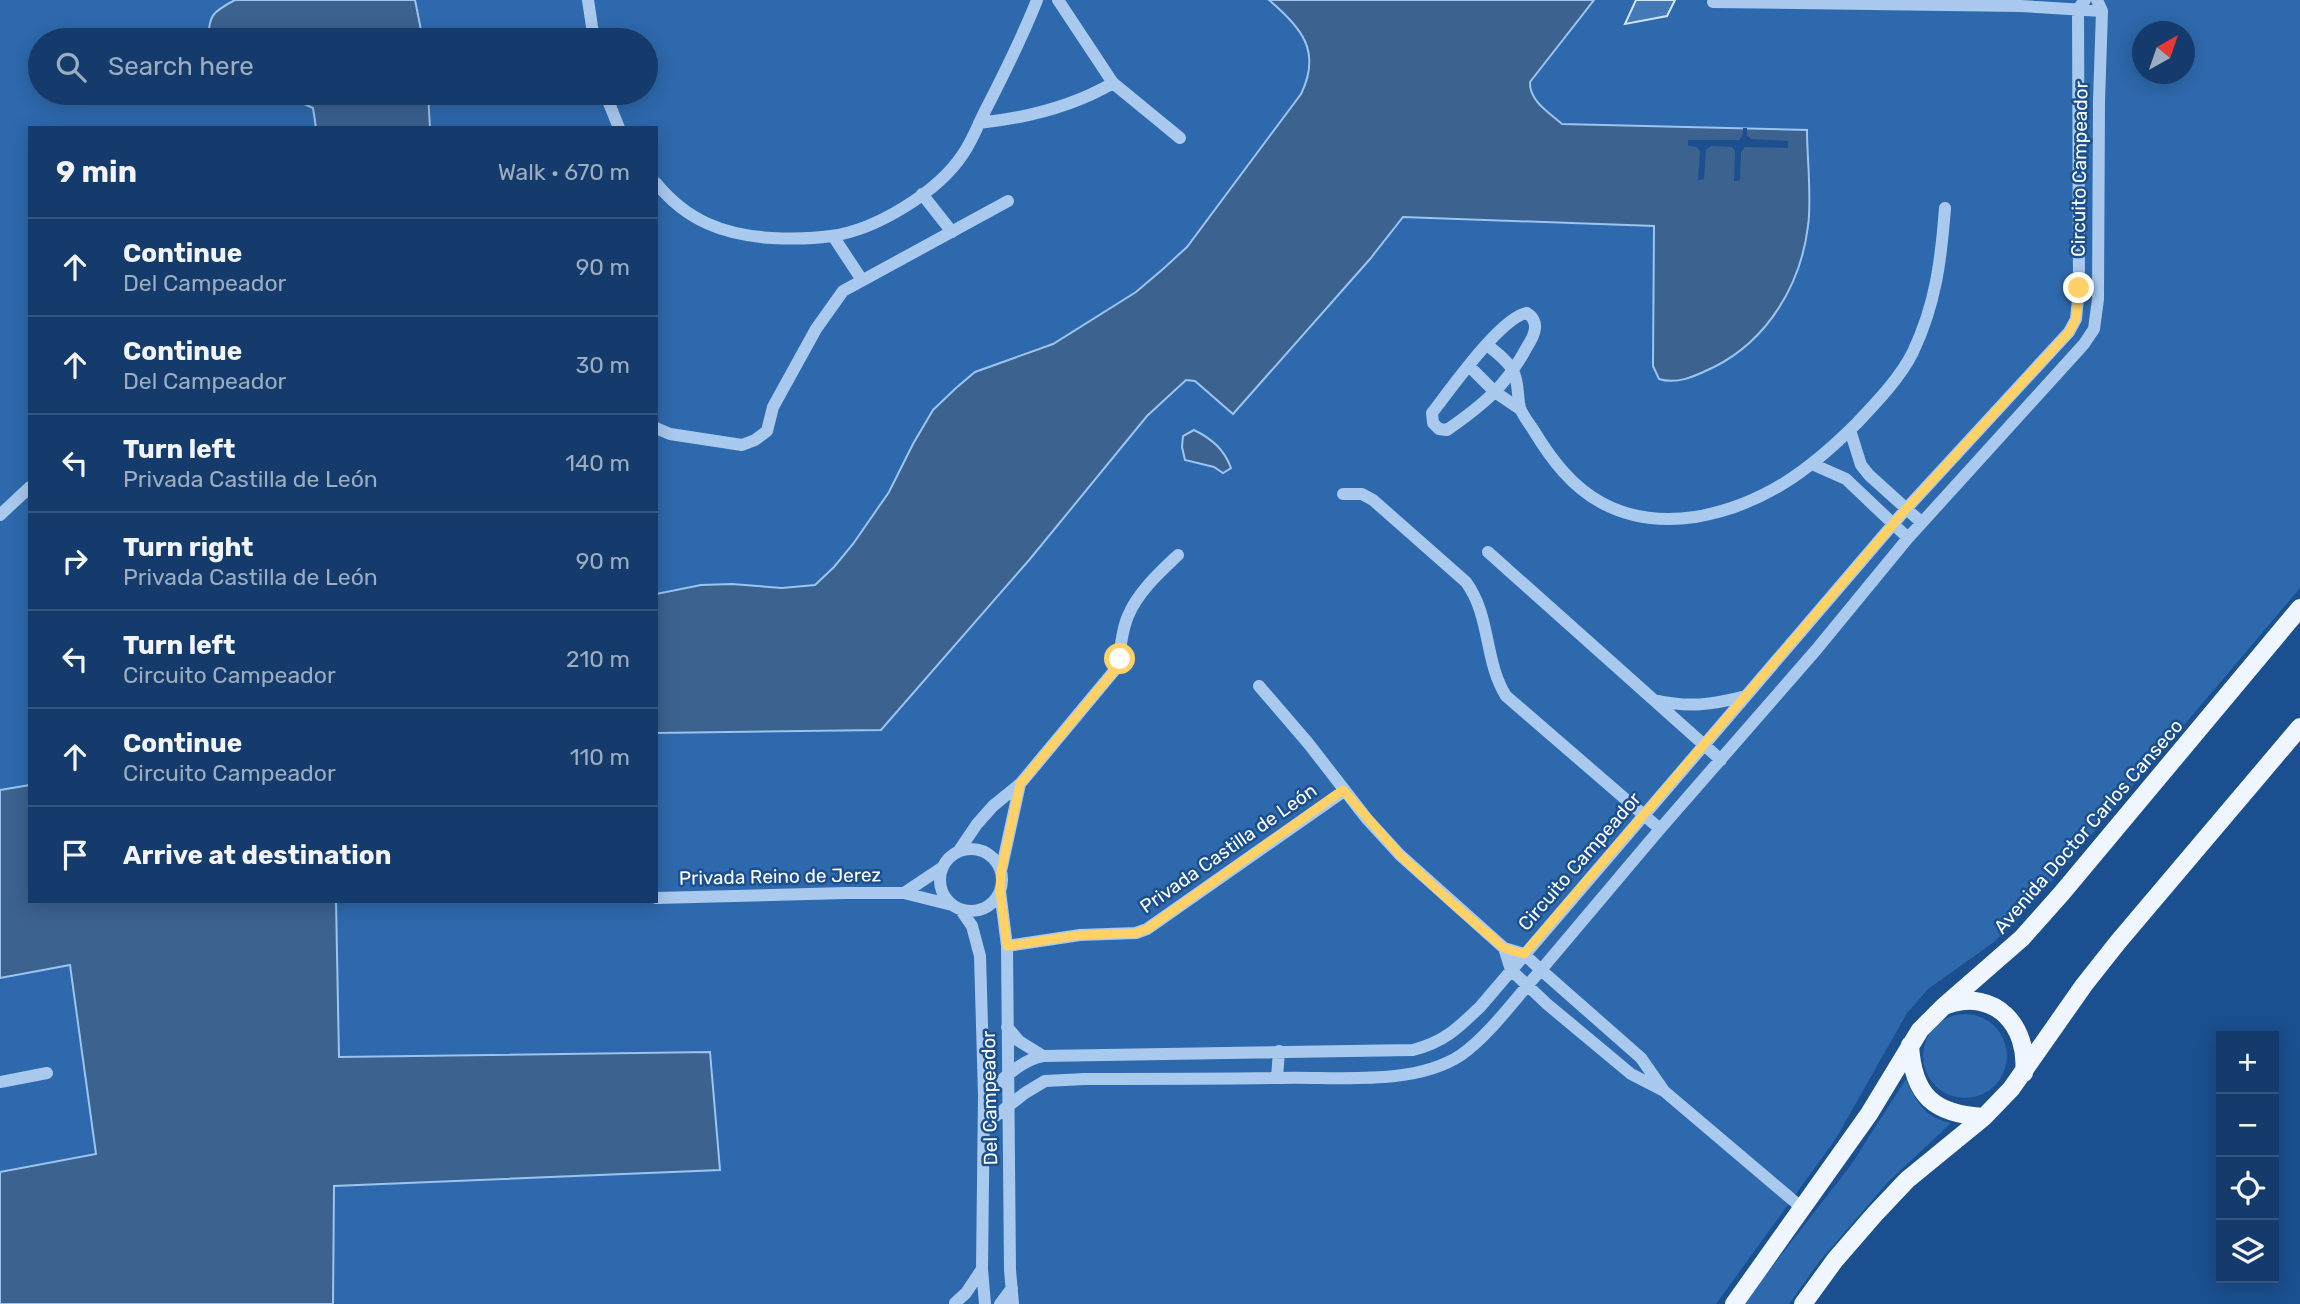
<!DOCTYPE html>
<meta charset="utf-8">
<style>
body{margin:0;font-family:Rubik,sans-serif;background:#1d4271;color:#f1f3f6}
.controls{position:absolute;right:21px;bottom:21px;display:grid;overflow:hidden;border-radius:0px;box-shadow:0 4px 18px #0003}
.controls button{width:63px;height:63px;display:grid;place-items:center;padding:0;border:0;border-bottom:2px solid #33557e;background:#143b6b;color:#f1f3f6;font:35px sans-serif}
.compass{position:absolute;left:2132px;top:21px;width:63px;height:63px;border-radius:50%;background:#143b6b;box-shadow:0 4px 18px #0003;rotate:40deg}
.stop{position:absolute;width:21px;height:21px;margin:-16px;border:5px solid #ffd166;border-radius:50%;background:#fff}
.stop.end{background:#ffd166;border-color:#fff;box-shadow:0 2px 7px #0008}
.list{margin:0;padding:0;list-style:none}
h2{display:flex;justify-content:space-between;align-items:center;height:91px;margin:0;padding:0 28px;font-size:30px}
h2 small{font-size:23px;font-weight:400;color:#9dadc1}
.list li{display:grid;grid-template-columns:46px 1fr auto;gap:21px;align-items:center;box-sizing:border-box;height:98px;padding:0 28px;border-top:2px solid #33557e}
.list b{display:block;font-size:26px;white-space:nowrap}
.list p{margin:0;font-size:23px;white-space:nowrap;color:#9dadc1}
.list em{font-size:23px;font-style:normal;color:#9dadc1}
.icon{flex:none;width:38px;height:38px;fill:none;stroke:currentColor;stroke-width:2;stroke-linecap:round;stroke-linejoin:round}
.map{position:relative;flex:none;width:2300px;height:1304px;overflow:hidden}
.search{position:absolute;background:#143b6b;box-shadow:0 4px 18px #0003;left:28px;top:28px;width:630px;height:77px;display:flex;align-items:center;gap:18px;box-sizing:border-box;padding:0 24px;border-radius:38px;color:#9dadc1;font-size:26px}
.panel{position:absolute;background:#143b6b;box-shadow:0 4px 18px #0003;left:28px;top:126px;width:630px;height:777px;border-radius:0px}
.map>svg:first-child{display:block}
.green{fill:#2e69ad;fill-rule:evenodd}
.water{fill:#3c6290;stroke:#9cc4f0;stroke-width:2}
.pier{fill:#1b4f8f}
.building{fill:#4478b7;stroke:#cfe3fa;stroke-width:2}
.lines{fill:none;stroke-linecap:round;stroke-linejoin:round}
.minor{stroke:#a9c9ee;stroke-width:12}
.major{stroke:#f0f6ff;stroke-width:18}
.route{stroke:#ffd166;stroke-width:9}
.labels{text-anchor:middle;stroke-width:5;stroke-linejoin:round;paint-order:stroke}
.street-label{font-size:19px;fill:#fff;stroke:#1b4f8f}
</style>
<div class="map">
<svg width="2300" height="1304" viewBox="0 0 2300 1304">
<rect width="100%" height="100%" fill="#1b4f8f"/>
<path class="green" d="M 0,0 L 2300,0 L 2300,588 L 2030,907 L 1994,942 L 1928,989 L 1907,1013 L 1835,1140 L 1716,1304 L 0,1304 ZM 2142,32 L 2184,32 L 2184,74 L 2142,74 ZM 40,40 L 646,40 L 646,93 L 40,93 ZM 30,128 L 656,128 L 656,901 L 30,901 Z
M1923 1056a42 42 0 1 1 84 0a42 42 0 1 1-84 0Z
M 1906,1079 C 1916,1102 1925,1118 1951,1123 L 1888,1182 L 1819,1262 L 1789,1304 L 1743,1304 L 1851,1165 Z"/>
<path class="water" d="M 235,0 L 415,0 L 423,40 L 208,40 C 209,15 212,12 235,0 Z
M 1269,0 L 1594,0 L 1530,82 C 1529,101 1550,113 1562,124 L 1807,130 C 1807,158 1812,199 1808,226 C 1801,284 1768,340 1714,367 C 1697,375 1679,385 1659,379 L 1653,366 L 1654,226 L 1403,217 L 1370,259 L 1233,414 L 1195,381 L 1186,380 L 1147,416 L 1030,559 L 881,730 L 656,733 L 656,594 L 701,585 L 732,584 L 782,588 L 815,585 L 834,567 L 853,544 L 889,492 L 913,444 L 933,410 L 956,388 L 975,372 L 1053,344 L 1136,292 L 1163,269 L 1187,247 L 1301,94 C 1322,51 1301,27 1269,0 Z
M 280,93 L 428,93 L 430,128 L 316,128 L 313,108 Z
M 1194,430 C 1212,439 1224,449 1231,468 L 1223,473 L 1214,467 L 1185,460 L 1182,447 L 1183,436 Z
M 30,785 L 30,901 L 336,901 L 339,1057 L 710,1052 L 720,1170 L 334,1186 L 333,1304 L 0,1304 L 0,1172 L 96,1154 L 70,965 L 0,978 L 0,790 Z"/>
<path class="pier" d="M 1743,128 L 1747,128 L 1747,135 L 1751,139 L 1788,141 L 1788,148 L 1745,147 L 1741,152 L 1740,180 L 1734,181 L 1735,151 L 1732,147 L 1711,146 L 1706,150 L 1704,179 L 1698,180 L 1700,151 L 1697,147 L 1688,146 L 1688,140 L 1739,140 L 1743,135 Z"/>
<path class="building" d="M 1636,0 L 1675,0 L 1667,16 L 1625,24 Z"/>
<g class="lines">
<path class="minor" d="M 588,0 L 594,40
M 1058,0 L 1113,83 L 1180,138
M 1713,2 L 2020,6 L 2102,11
M 605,93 L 619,128
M 979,123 C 1026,118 1072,107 1113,83
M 656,183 C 687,221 724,235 772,238 C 792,239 811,239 831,236 C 876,230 938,192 963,154 C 972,141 978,125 985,111 C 1004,74 1022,38 1037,0
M 922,194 L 952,232
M 833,236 L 862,280
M 1527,313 C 1541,322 1534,336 1527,347 C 1506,386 1483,405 1447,430 L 1439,429 L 1433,423 L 1432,413 C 1450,390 1501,317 1527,313 Z
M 1487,345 C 1496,352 1508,361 1513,371 C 1519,381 1517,397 1520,408 C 1523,416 1529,423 1534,431 C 1551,459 1572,487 1602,503 C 1632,519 1662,522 1695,517 C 1762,506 1810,470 1857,423 C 1877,402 1900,378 1913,352 C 1936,303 1941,260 1945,208
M 1469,366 L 1495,392 L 1520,409
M 656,428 L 670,434 L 742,445 L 755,440 L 767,431 L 773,407 L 816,329 L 843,291 L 1008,201
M 1850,430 L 1861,465 L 1869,475 L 1921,522
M 1812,464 L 1846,479 L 1908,538
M 1343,494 L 1362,494 L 1373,500 L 1466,582 C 1491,616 1484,661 1506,696 L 1660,829
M 0,515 L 30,487
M 1488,552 L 1721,760
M 1654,700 C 1689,708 1711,705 1746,696
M940 880a31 31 0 1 1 62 0a31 31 0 1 1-62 0Z
M 958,852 L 977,824 L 993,806 L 1020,784 L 1114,671 C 1122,653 1120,634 1128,616 C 1138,592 1159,573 1178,555
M 1001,871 L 1020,784
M 1000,891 L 1007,946 L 1010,1270 L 1013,1304
M 904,893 L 943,867
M 656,898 L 845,893 L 904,893 L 952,905
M 961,910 L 972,926 L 980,956 L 984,1095 L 982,1269 L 985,1304
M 1007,946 L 1080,935 L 1136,933 L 1147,929 L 1344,791
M 1504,948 L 1511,970 L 1547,1004 L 1631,1074 L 1664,1091 L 1802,1208
M 1007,1027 L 1019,1041 L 1043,1056
M 1277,1078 L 1279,1051
M 0,1082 L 47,1073
M 1664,1091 L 1641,1058 L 1541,970 L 1660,829 L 1816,650 L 1908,538 L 2084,344 L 2094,329 L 2098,299 L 2099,101 L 2102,11 L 2097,0
M 984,1095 C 1002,1081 1020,1060 1043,1056 L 1413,1050 C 1444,1042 1457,1029 1480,1007 L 1906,509 L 2069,332 L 2076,319 L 2079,288 L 2078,9 L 2085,0
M 984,1125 L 1025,1093 L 1045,1081 L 1085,1079 C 1149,1079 1214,1079 1278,1078 C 1334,1076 1413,1087 1461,1055 C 1489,1036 1518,995 1541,970 L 1524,954 L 1504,948 L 1400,855 L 1367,819 L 1308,743 L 1259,686
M 955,1303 L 966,1293 L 982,1269
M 1000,1304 L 1012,1288"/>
<path class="major" d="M 1947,1005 C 1995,988 2029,1026 2024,1073
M 1910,1045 C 1913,1096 1934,1114 1984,1117
M 1734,1304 L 1869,1114 L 1920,1030 L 1943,1007 L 2022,938 L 2062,893 L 2300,608
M 1803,1304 L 1835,1260 L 1874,1215 L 1907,1180 L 1984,1117 L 2011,1089 L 2084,985 L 2118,942 L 2300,727"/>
</g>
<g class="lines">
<path class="route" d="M 1120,659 L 1114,671 L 1020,784 L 1001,872 L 1000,891 L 1007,946 L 1080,935 L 1136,933 L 1147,929 L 1343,790 L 1400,855 L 1451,902 L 1504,948 L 1524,954 L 1906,509 L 2069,332 L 2076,319 L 2079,288"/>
</g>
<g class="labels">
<g class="street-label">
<text transform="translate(2079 169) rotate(-89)" y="7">Circuito Campeador</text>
<text transform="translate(2088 826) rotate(-49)" y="7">Avenida Doctor Carlos Canseco</text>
<text transform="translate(1228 848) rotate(-35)" y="7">Privada Castilla de León</text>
<text transform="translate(1579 861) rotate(-49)" y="7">Circuito Campeador</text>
<text transform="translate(780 876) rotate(-1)" y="7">Privada Reino de Jerez</text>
<text transform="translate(989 1098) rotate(-91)" y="7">Del Campeador</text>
</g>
</g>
</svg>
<div class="controls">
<button>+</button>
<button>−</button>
<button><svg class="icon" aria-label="locate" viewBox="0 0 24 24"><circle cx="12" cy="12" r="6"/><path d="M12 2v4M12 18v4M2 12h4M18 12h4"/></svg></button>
<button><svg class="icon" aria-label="layers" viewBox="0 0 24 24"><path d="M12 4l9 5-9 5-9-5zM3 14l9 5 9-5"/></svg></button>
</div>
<svg class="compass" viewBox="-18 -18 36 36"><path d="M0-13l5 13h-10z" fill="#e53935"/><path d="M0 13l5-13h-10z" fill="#9dadc1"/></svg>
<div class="stop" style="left:1120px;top:659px"></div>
<div class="stop end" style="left:2079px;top:288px"></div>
<div class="search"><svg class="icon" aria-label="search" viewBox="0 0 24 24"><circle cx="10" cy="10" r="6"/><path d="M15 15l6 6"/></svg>Search here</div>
<section class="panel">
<h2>9 min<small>Walk · 670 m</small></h2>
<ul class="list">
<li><svg class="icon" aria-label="ahead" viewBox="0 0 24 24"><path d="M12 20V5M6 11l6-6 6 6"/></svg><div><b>Continue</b><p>Del Campeador</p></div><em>90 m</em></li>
<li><svg class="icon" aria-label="ahead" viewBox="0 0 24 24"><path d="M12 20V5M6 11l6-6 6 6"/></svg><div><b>Continue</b><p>Del Campeador</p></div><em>30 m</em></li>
<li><svg class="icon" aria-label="left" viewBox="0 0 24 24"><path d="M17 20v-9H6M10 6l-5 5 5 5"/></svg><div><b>Turn left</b><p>Privada Castilla de León</p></div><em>140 m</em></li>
<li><svg class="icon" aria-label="right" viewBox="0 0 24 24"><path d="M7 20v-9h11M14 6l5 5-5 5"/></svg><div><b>Turn right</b><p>Privada Castilla de León</p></div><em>90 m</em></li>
<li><svg class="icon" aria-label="left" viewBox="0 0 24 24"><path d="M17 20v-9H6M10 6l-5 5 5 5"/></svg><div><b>Turn left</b><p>Circuito Campeador</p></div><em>210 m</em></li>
<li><svg class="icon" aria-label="ahead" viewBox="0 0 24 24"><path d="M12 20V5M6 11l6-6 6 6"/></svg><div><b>Continue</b><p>Circuito Campeador</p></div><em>110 m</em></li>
<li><svg class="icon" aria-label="arrive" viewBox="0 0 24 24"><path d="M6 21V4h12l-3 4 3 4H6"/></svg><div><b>Arrive at destination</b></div></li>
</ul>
</section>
</div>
